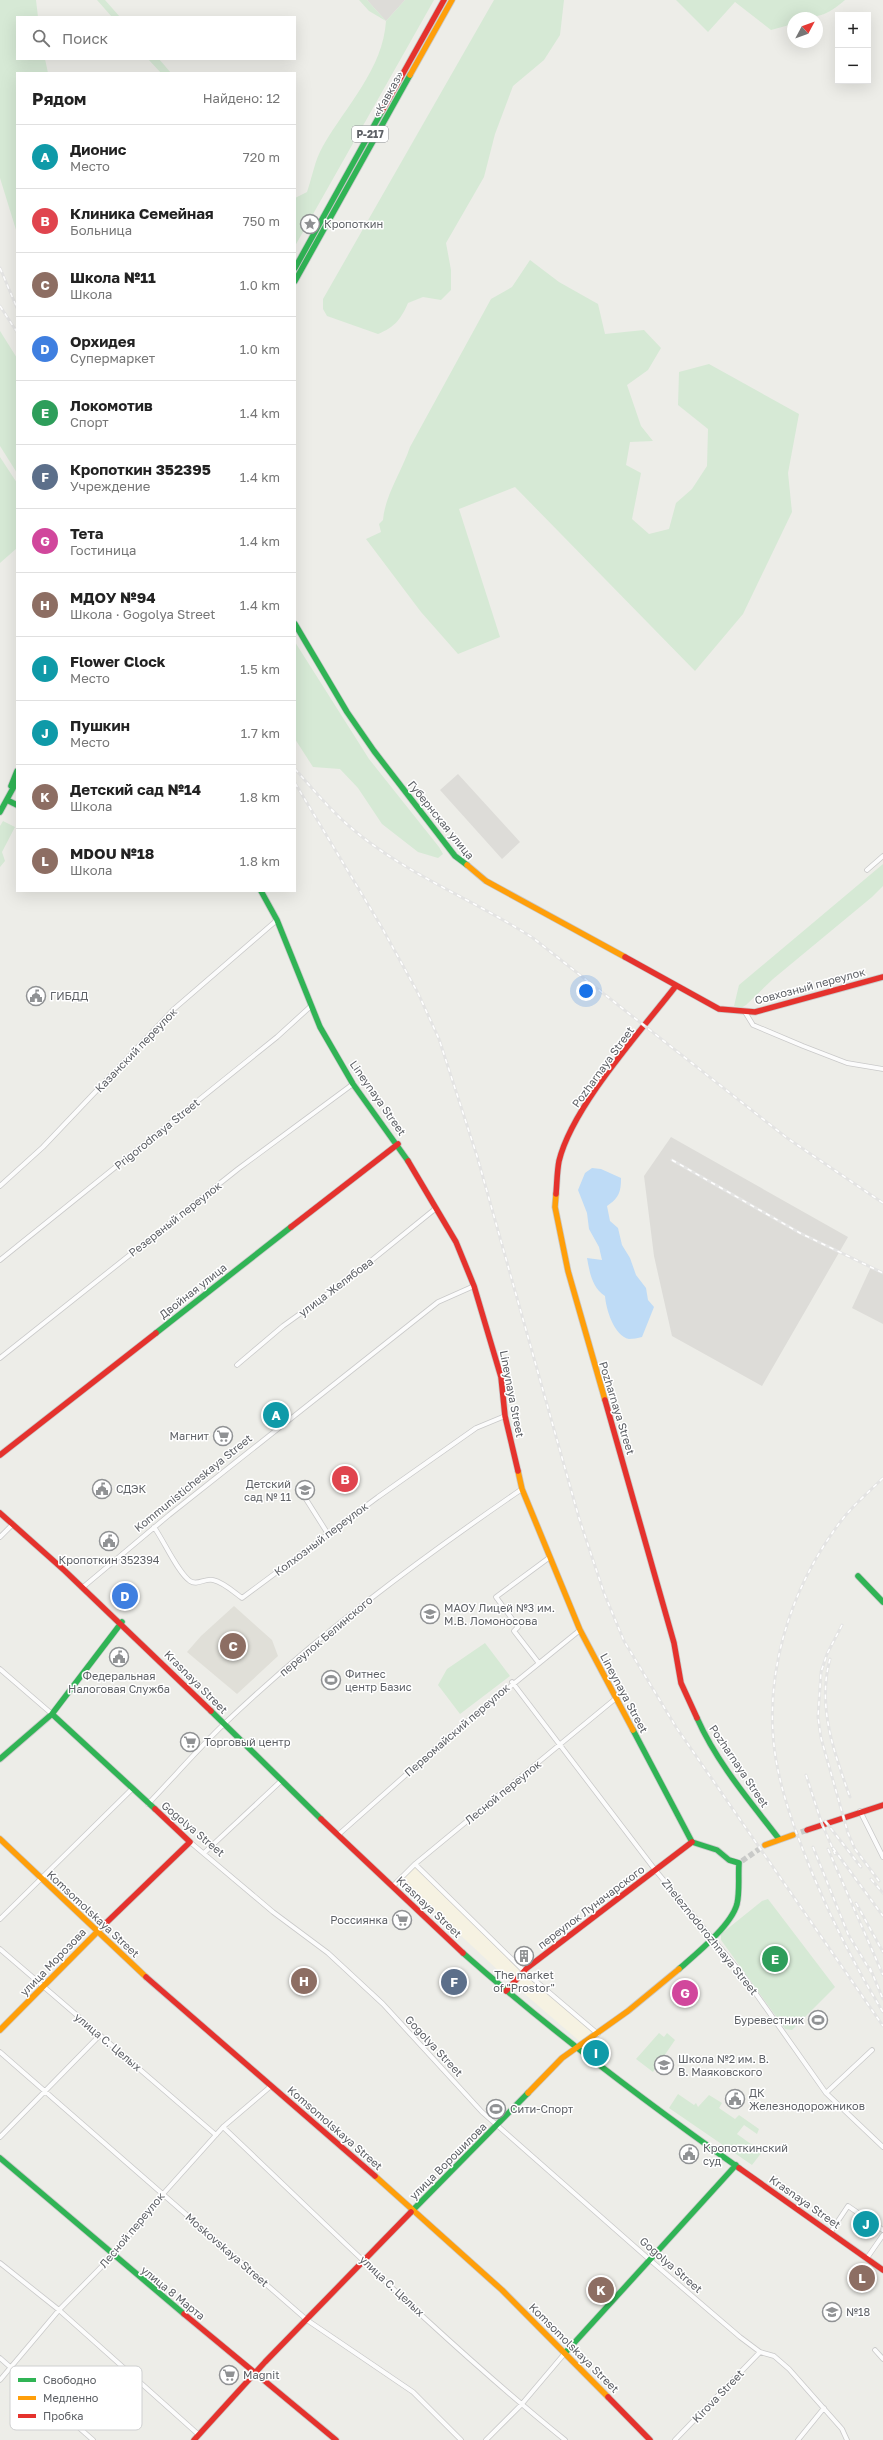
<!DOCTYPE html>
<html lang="ru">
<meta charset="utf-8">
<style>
body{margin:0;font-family:"Golos Text",sans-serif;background:#f6f6f6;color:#222}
.controls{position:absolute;right:12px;top:12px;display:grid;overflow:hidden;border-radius:0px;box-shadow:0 4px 16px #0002}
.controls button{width:36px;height:36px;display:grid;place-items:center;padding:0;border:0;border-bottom:1px solid #e0e0e0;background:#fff;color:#222;font:20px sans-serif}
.compass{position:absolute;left:787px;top:12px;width:36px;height:36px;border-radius:50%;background:#fff;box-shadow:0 4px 16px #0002;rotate:49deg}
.you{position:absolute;left:586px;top:991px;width:14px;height:14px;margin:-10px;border:3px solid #fff;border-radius:50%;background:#1a73e8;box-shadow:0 0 0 6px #1a73e833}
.badge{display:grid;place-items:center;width:26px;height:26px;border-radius:50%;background:#909294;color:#fff;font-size:13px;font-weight:700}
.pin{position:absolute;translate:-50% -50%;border:2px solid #fff;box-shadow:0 1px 4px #0006}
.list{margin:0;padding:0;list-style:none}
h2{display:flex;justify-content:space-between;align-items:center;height:52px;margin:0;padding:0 16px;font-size:17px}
h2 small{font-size:13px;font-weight:400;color:#767676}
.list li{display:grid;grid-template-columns:26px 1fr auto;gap:12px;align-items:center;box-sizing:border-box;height:64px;padding:0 16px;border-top:1px solid #e0e0e0}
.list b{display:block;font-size:15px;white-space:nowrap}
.list p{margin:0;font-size:13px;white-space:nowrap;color:#767676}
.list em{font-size:13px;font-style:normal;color:#767676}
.icon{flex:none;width:22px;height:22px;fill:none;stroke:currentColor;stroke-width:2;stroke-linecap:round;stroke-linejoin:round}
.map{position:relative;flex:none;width:883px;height:2440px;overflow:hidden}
.search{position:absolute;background:#fff;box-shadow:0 4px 16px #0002;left:16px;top:16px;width:280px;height:44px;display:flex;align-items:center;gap:10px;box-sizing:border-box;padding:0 14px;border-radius:0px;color:#767676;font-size:15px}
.panel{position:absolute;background:#fff;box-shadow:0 4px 16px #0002;left:16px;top:72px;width:280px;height:820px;border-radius:0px}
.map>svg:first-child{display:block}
.commercial{fill:#f6f2e2}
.industrial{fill:#dddcd8}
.education{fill:#e0dfd8}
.green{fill:#d6e9d5}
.water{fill:#bedbf6}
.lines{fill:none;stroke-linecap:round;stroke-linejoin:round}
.secondary-tunnel{stroke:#c9cac8;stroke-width:5.5;stroke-dasharray:5.5 3;stroke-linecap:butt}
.street-casing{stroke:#c9c9c9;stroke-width:5.5}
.fast-casing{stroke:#c9c9c9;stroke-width:7}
.slow-casing{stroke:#c9c9c9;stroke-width:7}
.jam-casing{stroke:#c9c9c9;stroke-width:7}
.street{stroke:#fcfcfc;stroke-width:4}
.fast{stroke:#30b455;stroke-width:5.5}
.slow{stroke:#ff9f0a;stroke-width:5.5}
.jam{stroke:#e5322d;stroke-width:5.5}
.rail-casing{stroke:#e4e4e3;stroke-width:3}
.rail{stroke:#fff;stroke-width:1.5;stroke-dasharray:4.5;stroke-linecap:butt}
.labels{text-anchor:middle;stroke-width:3;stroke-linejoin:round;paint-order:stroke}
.shield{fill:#fff;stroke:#8e9094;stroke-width:1}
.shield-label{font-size:10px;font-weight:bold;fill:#5e6166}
.street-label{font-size:11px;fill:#5e6166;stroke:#fff}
.poi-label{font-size:11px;fill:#5e6166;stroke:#fff;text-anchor:start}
.key{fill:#fff;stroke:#cfd0d1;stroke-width:1}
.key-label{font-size:11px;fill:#5e6166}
</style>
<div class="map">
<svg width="883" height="2440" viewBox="0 0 883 2440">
<rect width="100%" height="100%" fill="#edede8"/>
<path class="commercial" d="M 415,1864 L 524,1971 L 598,2034 L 584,2045 L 512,1983 L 400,1879 Z"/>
<path class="industrial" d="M 367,0 L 405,0 L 386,21 Z
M 458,774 L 520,842 L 502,859 L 440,790 Z
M 671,1137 L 848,1237 L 762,1386 L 672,1336 L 654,1256 L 644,1176 Z
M 871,1267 L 883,1273 L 883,1324 L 852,1308 Z"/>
<path class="education" d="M 234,1606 L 272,1640 L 278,1656 L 237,1694 L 187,1652 L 201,1636 Z"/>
<path class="green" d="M 0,0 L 36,0 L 38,17 L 17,17 L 17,59 L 45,59 L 48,73 L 17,73 L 17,233 L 0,178 Z
M 97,0 L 105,0 L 120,17 L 112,17 Z
M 359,0 L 367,0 L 386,21 L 405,0 L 434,0 L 295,246 L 295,198 L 307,192 C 312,178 315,159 323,146 C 346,106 383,69 386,21 L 369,11 Z
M 494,0 L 564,0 L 560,35 L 544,60 L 513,86 L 495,134 L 484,177 L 446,243 L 451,270 L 451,290 L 441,300 L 423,297 L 408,303 C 401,319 395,327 378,334 L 327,316 L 323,309 L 323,299 Z
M 676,0 L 845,0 C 827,16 817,18 793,18 L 793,24 L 771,30 L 735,2 L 708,32 Z
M 148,59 L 159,59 L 171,73 L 161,73 Z
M 530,260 L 559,282 L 598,304 L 605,334 L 644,330 L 661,348 L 648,370 L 627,385 L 641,426 L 653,441 L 630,442 L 626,465 L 641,473 L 632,519 L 649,534 L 669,529 L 676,503 L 692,489 L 707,466 L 708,429 L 678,405 L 679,372 L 709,364 L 799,414 L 788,473 L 792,512 L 743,614 L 695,671 L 515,487 L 459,509 L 500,637 L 458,654 L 421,612 L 366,539 L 381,532 L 379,524 L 383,520 C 385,495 402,471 410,447 L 491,299 L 512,287 Z
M 0,331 L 17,358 L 17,473 L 0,446 Z
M 0,457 L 17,483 L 17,548 L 0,563 Z
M 295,642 L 369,759 L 439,847 L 443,854 L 438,858 L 418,852 L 382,824 L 358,788 L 340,769 L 313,767 L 295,739 Z
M 3,821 L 15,827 L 2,852 L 5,861 L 0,867 L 0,826 Z
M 883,864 L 883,886 L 872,897 L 773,979 L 746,1005 L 741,1008 L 734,1006 L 739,985 Z
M 485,1643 L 510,1676 L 460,1714 L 438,1685 L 447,1669 Z
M 768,1899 L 835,1987 L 792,2030 L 785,2029 L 721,1940 L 721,1934 L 762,1901 Z
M 659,2033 L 664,2037 L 667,2033 L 675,2040 L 653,2072 L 636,2059 Z
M 678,2094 L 694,2105 L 696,2103 L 698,2107 L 709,2095 L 722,2103 L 719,2108 L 735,2119 L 739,2115 L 759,2129 L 757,2134 L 744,2125 L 737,2134 L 762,2152 L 752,2165 L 669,2108 Z"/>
<path class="water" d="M 592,1168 L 601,1169 L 621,1178 C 621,1192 619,1198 607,1206 L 610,1221 L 618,1228 L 622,1245 L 630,1258 L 636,1275 L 646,1288 L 648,1300 L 654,1307 L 642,1337 C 638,1338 633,1339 629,1339 C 614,1336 606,1309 605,1296 C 592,1287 590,1274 587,1258 L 602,1260 L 599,1247 L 589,1229 L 587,1213 L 578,1190 L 585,1173 Z"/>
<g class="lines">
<path class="secondary-tunnel" d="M 793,1835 L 807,1830
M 742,1861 L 765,1845"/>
<g class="street-casing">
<path id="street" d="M 867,870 L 883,856
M 745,1012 L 753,1025 L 803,1046 L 847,1063 L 883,1069
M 0,1186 L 43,1147 L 174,1009 L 277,920
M 0,1260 L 277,1037 L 311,1006
M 0,1358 L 238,1169 L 353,1084
M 237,1365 L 283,1326 L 351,1277 L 435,1209
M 304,1496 L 328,1534
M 154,1527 C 164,1541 178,1573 190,1581 C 197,1586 205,1578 213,1580 C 223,1582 234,1592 242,1598 L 378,1497 L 476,1428 L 505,1416
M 0,1537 L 13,1524
M 82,1588 L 169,1515 L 438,1302 L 474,1286
M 538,1662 L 514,1631 L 518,1627 L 496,1597 L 550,1557
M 0,1669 L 52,1714
M 512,1682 L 656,1871 L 742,1974 L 826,2093 L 883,2147
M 148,1804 C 173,1778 197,1750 223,1725 C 315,1637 417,1561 522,1489
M 860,1811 L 883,1857
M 338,1835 L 453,1733 L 580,1630
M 190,1842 L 273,1912 L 328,1953 L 383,2004 L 482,2112 L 650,2260 L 740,2337 L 760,2352 L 774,2356 L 789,2369 L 842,2429 L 847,2440
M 204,1853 L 281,1781
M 415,1864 L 524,1971 L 598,2034
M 393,1886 L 415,1864 L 615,1699
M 0,1919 L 132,1789
M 0,1949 L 216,2135
M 0,2052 L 307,2320 L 413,2392 L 461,2440
M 826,2093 L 872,2050
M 223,2127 C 335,2233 445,2343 565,2440
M 0,2137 L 100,2035
M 830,2233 L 848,2206 L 883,2230
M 867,2258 L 883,2235
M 0,2263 L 59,2310 L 199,2435
M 875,2350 L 883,2359
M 0,2358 L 93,2440
M 0,2380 L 59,2310 L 112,2256 L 163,2194 L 223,2127 L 271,2086
M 486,2440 L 521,2405 L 565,2353
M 675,2440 L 760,2352
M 798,2440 L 824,2408"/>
</g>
<g class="fast-casing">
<path id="fast" d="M 295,268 L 382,111
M 295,281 L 410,75
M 295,624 L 347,712 L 374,751 L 455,856 L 467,865
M 11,786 L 17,771
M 7,800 L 17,805
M 0,812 L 17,781
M 261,891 L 277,920 L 320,1027 L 353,1084 L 408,1161
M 156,1333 L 291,1227
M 858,1576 L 883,1602
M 211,1711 L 321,1819
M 52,1714 L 155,1809
M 697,1718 C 717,1763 749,1800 779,1839
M 633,1730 L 692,1842 L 717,1850 L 729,1860 L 739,1863
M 0,1759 L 52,1714 L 122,1622
M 463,1953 C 551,2031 643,2100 739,2168
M 679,1969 C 696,1954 731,1926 737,1904 C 740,1891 738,1876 739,1863
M 0,2158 L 184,2314
M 411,2212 L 528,2093
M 565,2353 L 736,2165"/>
</g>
<g class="slow-casing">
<path id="slow" d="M 410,75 L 452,0
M 467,865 L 486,881 L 625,957
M 556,1194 L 555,1207 L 568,1271 L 605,1400
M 518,1471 L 522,1489 L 580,1630 L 633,1730
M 0,1839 L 146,1977
M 765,1845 L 793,1835
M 0,2030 L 106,1923
M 528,2093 L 562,2058 L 628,2011 L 679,1969
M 375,2176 L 502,2290 L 608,2397"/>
</g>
<g class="jam-casing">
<path id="jam" d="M 382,111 L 444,0
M 625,957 L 719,1009 L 755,1012 L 883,977
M 408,1161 L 456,1242 L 474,1286 L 501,1377 L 505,1416 L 518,1471
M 556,1194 C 557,1183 557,1171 559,1161 C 572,1107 640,1032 675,987
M 291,1227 L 398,1144
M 605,1400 L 674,1643 L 681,1683 L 697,1718
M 0,1455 L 156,1333
M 0,1513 L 65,1571 L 211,1711
M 321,1819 L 463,1953
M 807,1830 L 883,1805
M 106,1923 L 190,1842 L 155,1809
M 146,1977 L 375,2176
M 506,1991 L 527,1968 L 692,1842
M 739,2168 L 883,2270
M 184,2314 L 336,2440
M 608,2397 L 650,2440
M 194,2440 L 265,2362 L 411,2212"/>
</g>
<use href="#street" class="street"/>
<use href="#fast" class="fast"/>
<use href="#slow" class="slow"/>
<use href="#jam" class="jam"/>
<g class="rail-casing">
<path id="rail" d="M 0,268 L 17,308
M 0,306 L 17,332
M 295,769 C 312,788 329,809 349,826 C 404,874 473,899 533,938 L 787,1138 L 883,1203
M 295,783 L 381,926 L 418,993 L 439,1039 L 477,1156 L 579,1518 L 604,1593 L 624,1641 L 676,1727 L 883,2026
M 672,1160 L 800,1233 L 883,1273
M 883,1478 C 869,1492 853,1505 841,1521 C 790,1588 762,1676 776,1760 C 783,1800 798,1838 813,1875 C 833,1923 856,1968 883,2012
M 842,1625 L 827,1654 L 821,1672 L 818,1717 L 821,1738 L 848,1833 L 855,1849 L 879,1881
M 830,1659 C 817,1706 834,1753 850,1797
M 806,1775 L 822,1824 L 835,1854
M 825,1821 L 861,1867
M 813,1847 L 848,1934 L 871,1972
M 833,1848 L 883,1916
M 828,1849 L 883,1975
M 871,1879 L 883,1893
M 856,1903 L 883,1952
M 870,1968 L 883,1999"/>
</g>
<use href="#rail" class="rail"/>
</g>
<defs>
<g id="sight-ring" transform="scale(1)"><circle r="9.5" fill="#fff" stroke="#909294" stroke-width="1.5"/><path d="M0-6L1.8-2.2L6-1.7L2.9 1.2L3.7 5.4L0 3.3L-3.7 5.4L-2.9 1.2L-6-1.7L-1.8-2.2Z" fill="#909294"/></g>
<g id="civic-ring" transform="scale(1)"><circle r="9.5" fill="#fff" stroke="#909294" stroke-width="1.5"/><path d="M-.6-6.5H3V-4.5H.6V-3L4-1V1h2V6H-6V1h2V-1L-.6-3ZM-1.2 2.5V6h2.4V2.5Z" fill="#909294"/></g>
<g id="supermarket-ring" transform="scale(1)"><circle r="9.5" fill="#fff" stroke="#909294" stroke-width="1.5"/><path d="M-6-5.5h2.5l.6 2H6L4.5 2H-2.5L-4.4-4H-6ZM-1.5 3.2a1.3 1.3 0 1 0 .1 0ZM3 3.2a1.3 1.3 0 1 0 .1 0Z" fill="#909294"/></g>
<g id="school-ring" transform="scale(1)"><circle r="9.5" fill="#fff" stroke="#909294" stroke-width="1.5"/><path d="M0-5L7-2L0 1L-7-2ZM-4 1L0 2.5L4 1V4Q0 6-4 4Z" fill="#909294"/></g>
<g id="stadium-ring" transform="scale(1)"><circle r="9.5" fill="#fff" stroke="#909294" stroke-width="1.5"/><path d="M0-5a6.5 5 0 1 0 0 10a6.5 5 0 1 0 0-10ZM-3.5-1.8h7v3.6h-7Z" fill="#909294"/></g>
<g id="building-ring" transform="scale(1)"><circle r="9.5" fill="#fff" stroke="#909294" stroke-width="1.5"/><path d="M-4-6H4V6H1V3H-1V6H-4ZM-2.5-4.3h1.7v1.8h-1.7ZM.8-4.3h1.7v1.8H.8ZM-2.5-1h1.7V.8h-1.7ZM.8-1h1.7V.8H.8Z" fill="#909294"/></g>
</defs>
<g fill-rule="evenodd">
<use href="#sight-ring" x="310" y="224"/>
<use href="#civic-ring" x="36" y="996"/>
<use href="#supermarket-ring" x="223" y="1436"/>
<use href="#civic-ring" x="102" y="1489"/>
<use href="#school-ring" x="305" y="1490"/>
<use href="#civic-ring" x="109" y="1541"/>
<use href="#school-ring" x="430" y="1614"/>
<use href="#civic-ring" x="119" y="1657"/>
<use href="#stadium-ring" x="331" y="1680"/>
<use href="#supermarket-ring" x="190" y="1742"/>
<use href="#supermarket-ring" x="402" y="1920"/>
<use href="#building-ring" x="524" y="1956"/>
<use href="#stadium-ring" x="818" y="2020"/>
<use href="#school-ring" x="664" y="2065"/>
<use href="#civic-ring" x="735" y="2099"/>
<use href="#stadium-ring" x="496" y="2109"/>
<use href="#civic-ring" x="689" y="2154"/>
<use href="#school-ring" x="832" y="2312"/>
<use href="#supermarket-ring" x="229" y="2375"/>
</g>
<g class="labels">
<rect class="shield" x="352" y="126" width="36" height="16" rx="3"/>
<g class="shield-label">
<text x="370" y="138">Р-217</text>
</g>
<g class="street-label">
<text transform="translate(388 94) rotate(-61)" y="4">«Кавказ»</text>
<text transform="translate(441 820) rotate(51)" y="4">Губернская улица</text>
<text transform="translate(810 986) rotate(-15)" y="4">Совхозный переулок</text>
<text transform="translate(136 1050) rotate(-46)" y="4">Казанский переулок</text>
<text transform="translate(603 1067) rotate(-54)" y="4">Pozharnaya Street</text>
<text transform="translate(378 1098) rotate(55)" y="4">Lineynaya Street</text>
<text transform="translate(157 1134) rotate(-39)" y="4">Prigorodnaya Street</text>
<text transform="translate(175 1219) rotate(-38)" y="4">Резервный переулок</text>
<text transform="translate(336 1287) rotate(-37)" y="4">улица Желябова</text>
<text transform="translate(193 1291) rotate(-38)" y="4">Двойная улица</text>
<text transform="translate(512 1394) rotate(79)" y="4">Lineynaya Street</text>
<text transform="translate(617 1408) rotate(73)" y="4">Pozharnaya Street</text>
<text transform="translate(193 1483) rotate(-39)" y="4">Kommunisticheskaya Street</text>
<text transform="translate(321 1539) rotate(-37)" y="4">Колхозный переулок</text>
<text transform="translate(326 1636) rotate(-40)" y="4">переулок Белинского</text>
<text transform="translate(196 1682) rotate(45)" y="4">Krasnaya Street</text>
<text transform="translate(624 1693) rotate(62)" y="4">Lineynaya Street</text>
<text transform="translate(457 1730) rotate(-41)" y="4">Первомайский переулок</text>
<text transform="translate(739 1766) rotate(56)" y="4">Pozharnaya Street</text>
<text transform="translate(503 1792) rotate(-39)" y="4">Лесной переулок</text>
<text transform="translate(193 1829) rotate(40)" y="4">Gogolya Street</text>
<text transform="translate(429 1907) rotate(43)" y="4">Krasnaya Street</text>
<text transform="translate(591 1907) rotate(-37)" y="4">переулок Луначарского</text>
<text transform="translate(93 1914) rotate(43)" y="4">Komsomolskaya Street</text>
<text transform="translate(710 1937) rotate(51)" y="4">Zheleznodorozhnaya Street</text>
<text transform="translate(53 1962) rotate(-46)" y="4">улица Морозова</text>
<text transform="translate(108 2042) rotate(40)" y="4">улица С. Целых</text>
<text transform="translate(434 2046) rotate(47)" y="4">Gogolya Street</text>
<text transform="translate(335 2128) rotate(41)" y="4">Komsomolskaya Street</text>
<text transform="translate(448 2161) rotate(-45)" y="4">улица Ворошилова</text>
<text transform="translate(805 2202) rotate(35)" y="4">Krasnaya Street</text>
<text transform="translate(132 2230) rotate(-50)" y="4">Лесной переулок</text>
<text transform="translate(227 2250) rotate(41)" y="4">Moskovskaya Street</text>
<text transform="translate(671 2265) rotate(41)" y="4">Gogolya Street</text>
<text transform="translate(392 2286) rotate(43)" y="4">улица С. Целых</text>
<text transform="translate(173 2293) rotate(39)" y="4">улица 8 Марта</text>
<text transform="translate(574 2348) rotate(45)" y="4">Komsomolskaya Street</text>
<text transform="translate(718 2396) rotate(-46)" y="4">Kirova Street</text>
</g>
<g class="poi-label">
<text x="324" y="228">Кропоткин</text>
<text x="50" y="1000">ГИБДД</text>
<text x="209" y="1440" text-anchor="end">Магнит</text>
<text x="291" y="1488" text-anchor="end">Детский<tspan x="291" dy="13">сад № 11</tspan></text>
<text x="116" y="1493">СДЭК</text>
<text x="109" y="1564" text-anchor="middle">Кропоткин 352394</text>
<text x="444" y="1612">МАОУ Лицей №3 им.<tspan x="444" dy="13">М.В. Ломоносова</tspan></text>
<text x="345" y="1678">Фитнес<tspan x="345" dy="13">центр Базис</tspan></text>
<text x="119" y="1680" text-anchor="middle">Федеральная<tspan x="119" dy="13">Налоговая Служба</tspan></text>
<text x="204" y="1746">Торговый центр</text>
<text x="388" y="1924" text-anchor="end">Россиянка</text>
<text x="524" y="1979" text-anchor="middle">The market<tspan x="524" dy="13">of "Prostor"</tspan></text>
<text x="804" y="2024" text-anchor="end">Буревестник</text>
<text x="678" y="2063">Школа №2 им. В.<tspan x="678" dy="13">В. Маяковского</tspan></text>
<text x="749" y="2097">ДК<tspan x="749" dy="13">Железнодорожников</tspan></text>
<text x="510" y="2113">Сити-Спорт</text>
<text x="703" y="2152">Кропоткинский<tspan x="703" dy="13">суд</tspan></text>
<text x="846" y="2316">№18</text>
<text x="243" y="2379">Magnit</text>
</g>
</g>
<rect x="10" y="2366" width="132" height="64" rx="6" class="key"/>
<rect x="18" y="2378" width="18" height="4" fill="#30b455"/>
<rect x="18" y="2396" width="18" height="4" fill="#ff9f0a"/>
<rect x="18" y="2414" width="18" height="4" fill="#e5322d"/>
<g class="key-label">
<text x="43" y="2384">Свободно</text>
<text x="43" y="2402">Медленно</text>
<text x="43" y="2420">Пробка</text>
</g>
</svg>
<div class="controls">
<button>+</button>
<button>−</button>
</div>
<svg class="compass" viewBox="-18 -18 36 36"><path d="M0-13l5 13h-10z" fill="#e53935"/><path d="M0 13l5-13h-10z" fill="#767676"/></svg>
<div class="you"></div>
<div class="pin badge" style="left:276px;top:1415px;background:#0f9aa8">A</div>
<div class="pin badge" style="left:345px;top:1479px;background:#e0444e">B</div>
<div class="pin badge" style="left:233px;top:1646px;background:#8d6e63">C</div>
<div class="pin badge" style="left:125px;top:1596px;background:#3f7fe0">D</div>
<div class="pin badge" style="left:775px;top:1959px;background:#2e9e5b">E</div>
<div class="pin badge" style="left:454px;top:1982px;background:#5c6f8a">F</div>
<div class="pin badge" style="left:685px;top:1993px;background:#d1479c">G</div>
<div class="pin badge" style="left:304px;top:1981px;background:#8d6e63">H</div>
<div class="pin badge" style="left:596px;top:2053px;background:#0f9aa8">I</div>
<div class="pin badge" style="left:866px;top:2224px;background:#0f9aa8">J</div>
<div class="pin badge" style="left:601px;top:2290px;background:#8d6e63">K</div>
<div class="pin badge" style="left:862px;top:2278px;background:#8d6e63">L</div>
<div class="search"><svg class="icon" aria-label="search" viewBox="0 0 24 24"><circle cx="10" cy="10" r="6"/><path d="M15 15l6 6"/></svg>Поиск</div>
<section class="panel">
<h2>Рядом<small>Найдено: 12</small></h2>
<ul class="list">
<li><span class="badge" style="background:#0f9aa8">A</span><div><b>Дионис</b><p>Место</p></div><em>720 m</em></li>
<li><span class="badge" style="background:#e0444e">B</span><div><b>Клиника Семейная</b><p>Больница</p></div><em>750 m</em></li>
<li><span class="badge" style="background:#8d6e63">C</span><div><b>Школа №11</b><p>Школа</p></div><em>1.0 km</em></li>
<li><span class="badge" style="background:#3f7fe0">D</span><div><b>Орхидея</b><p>Супермаркет</p></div><em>1.0 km</em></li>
<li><span class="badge" style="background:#2e9e5b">E</span><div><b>Локомотив</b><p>Спорт</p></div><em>1.4 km</em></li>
<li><span class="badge" style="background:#5c6f8a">F</span><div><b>Кропоткин 352395</b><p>Учреждение</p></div><em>1.4 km</em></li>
<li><span class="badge" style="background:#d1479c">G</span><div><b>Тета</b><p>Гостиница</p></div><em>1.4 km</em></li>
<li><span class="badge" style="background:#8d6e63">H</span><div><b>МДОУ №94</b><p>Школа · Gogolya Street</p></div><em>1.4 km</em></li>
<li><span class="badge" style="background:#0f9aa8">I</span><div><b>Flower Clock</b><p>Место</p></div><em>1.5 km</em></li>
<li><span class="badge" style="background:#0f9aa8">J</span><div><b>Пушкин</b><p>Место</p></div><em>1.7 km</em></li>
<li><span class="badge" style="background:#8d6e63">K</span><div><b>Детский сад №14</b><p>Школа</p></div><em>1.8 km</em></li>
<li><span class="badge" style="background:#8d6e63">L</span><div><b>MDOU №18</b><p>Школа</p></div><em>1.8 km</em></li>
</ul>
</section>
</div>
